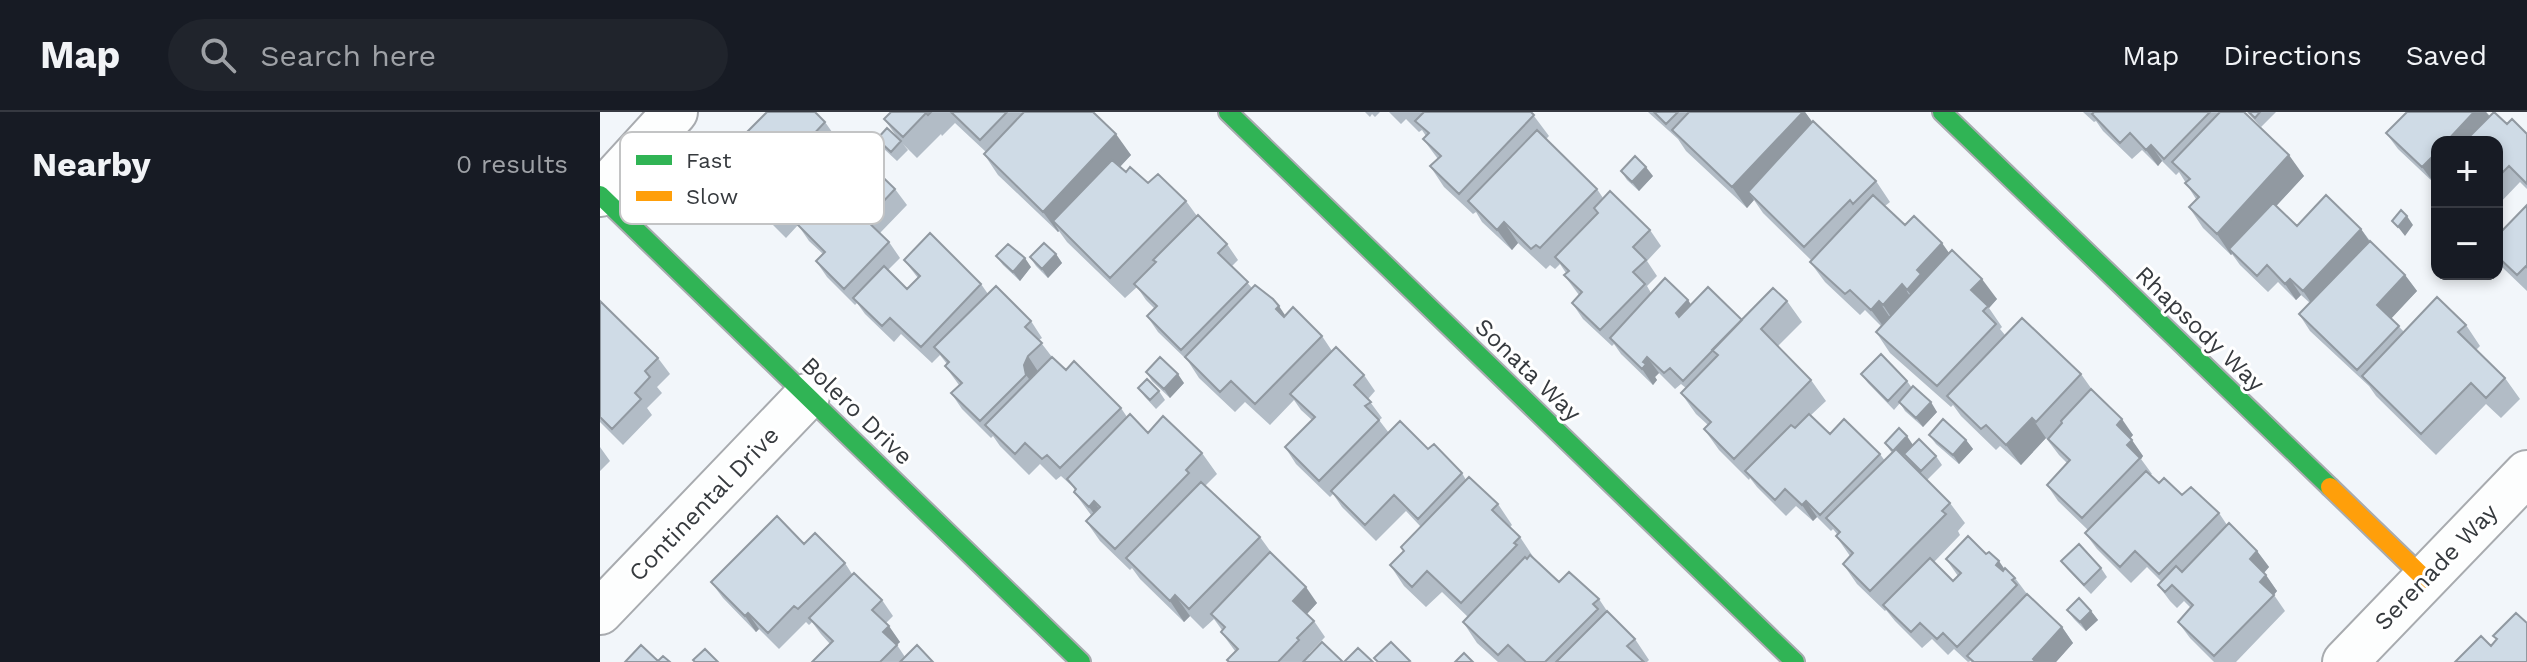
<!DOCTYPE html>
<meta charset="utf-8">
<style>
body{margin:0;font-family:"Work Sans",sans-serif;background:#20242c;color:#f1f3f6}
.controls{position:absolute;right:24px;top:24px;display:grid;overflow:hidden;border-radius:16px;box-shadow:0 4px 12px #0003}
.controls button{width:72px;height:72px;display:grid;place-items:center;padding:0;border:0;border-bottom:2px solid #363941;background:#171b24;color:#f1f3f6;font:40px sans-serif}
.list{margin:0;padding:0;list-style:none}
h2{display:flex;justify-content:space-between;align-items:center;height:104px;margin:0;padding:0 32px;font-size:34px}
h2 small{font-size:26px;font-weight:400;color:#9ea1a6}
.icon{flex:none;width:44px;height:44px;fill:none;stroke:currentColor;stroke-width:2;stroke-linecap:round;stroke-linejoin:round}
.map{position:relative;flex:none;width:1927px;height:550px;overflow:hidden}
header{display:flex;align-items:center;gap:48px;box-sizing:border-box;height:112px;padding:0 40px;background:#171b24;border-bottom:2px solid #363941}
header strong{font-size:38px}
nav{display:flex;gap:44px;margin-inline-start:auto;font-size:28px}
.search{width:560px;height:72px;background:#20242c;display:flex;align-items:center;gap:20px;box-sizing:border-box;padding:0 28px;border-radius:44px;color:#9ea1a6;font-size:30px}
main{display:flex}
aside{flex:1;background:#171b24}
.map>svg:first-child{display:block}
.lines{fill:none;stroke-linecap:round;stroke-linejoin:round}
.street-casing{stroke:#a8abaf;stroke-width:48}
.fast-casing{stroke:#a8abaf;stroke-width:22}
.slow-casing{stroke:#a8abaf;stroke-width:22}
.street{stroke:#fdfefe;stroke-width:44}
.fast{stroke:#30b455;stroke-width:18}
.slow{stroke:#ff9f0a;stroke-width:18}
.wall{fill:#b2bcc6}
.shaded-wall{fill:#9199a1}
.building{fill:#cfdbe6;stroke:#9199a1;stroke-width:2}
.labels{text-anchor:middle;stroke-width:6;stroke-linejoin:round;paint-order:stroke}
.street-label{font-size:24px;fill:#363a3e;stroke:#fff}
.key{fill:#fff;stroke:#c3c4c5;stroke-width:2}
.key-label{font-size:22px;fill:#363a3e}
</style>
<header>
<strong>Map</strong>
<div class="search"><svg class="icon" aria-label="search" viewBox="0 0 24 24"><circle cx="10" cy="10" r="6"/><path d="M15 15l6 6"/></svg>Search here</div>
<nav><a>Map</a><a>Directions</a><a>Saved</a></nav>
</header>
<main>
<aside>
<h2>Nearby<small>0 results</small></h2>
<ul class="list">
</ul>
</aside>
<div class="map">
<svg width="1927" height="550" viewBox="0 0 1927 550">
<rect width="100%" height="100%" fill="#f2f6fa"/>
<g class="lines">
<g class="street-casing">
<path id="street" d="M 0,82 L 75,0
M 0,500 L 207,284
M 1745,550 L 1927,361"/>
</g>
<g class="fast-casing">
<path id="fast" d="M 628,0 L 1195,550
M 1342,0 L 1730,375
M 0,83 L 481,550"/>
</g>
<g class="slow-casing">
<path id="slow" d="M 1730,375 L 1825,467"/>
</g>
<use href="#street" class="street"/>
<use href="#fast" class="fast"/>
<use href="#slow" class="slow"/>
</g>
<path class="wall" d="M 291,0 L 493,0 L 531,43 L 520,55 L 526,60 L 586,89 L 597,104 L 627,132 L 638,148 L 632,154 L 652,176 L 673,187 L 685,204 L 722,224 L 732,239 L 764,263 L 775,279 L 768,287 L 782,306 L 779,308 L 789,321 L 828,337 L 862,361 L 866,368 L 898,392 L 912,413 L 910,415 L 920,425 L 934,446 L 959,470 L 999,487 L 1007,499 L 1035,527 L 1049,548 L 1047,550 L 898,550 L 877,531 L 863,510 L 868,505 L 842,480 L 826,495 L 804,474 L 790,453 L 804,439 L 821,415 L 806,399 L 776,429 L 742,395 L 733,382 L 730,385 L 696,352 L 685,335 L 712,308 L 701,298 L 694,288 L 670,313 L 645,290 L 635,300 L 599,266 L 588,249 L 558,220 L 547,204 L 555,197 L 546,188 L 537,175 L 525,186 L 467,130 L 459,119 L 458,120 L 398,63 L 384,42 L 386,40 L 355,11 L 342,24 L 341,22 L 317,46 L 303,32 L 308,38 L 297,49 L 283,36 L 277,27 L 297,25 L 284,7 Z
M 765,0 L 780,0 L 775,5 L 772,2 L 770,5 Z
M 789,0 L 931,0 L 949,24 L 946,27 L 997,77 L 1003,86 L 1050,118 L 1061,134 L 1047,149 L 1057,164 L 1047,174 L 1051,181 L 1142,208 L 1187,189 L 1202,210 L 1178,234 L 1211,268 L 1226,289 L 1211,303 L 1230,322 L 1280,342 L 1285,349 L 1292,341 L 1285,331 L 1313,333 L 1336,344 L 1342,353 L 1327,368 L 1311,351 L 1305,342 L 1303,344 L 1350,391 L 1365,411 L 1358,419 L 1360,423 L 1334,450 L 1353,469 L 1358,464 L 1346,447 L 1386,442 L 1415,466 L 1427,482 L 1462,515 L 1473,531 L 1456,550 L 1371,550 L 1371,549 L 1368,550 L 1354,537 L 1348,543 L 1332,527 L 1322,536 L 1295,509 L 1286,498 L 1285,499 L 1257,472 L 1243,452 L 1250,444 L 1236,424 L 1237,422 L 1233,417 L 1231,419 L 1217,405 L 1213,409 L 1196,394 L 1186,404 L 1157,375 L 1150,366 L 1149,368 L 1119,338 L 1104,317 L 1108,313 L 1096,302 L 1081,281 L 1086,276 L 1081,272 L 1075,277 L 1059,261 L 1055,265 L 1057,268 L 1053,273 L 1021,242 L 1014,232 L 1012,234 L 983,207 L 972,191 L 979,183 L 964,163 L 966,161 L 960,152 L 955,157 L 950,153 L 946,157 L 918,131 L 912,138 L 882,110 L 876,100 L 873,102 L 844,75 L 830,54 L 838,47 L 823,27 L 826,24 L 822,18 L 819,20 L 806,7 L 801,12 Z
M 1048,0 L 1205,0 L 1212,10 L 1276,69 L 1290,90 L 1285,94 L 1305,113 L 1349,141 L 1397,187 L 1389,196 L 1402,215 L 1400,217 L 1405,223 L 1481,262 L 1493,279 L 1533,323 L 1530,326 L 1543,344 L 1541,347 L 1552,362 L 1550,363 L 1559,371 L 1619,401 L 1627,413 L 1657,439 L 1669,455 L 1664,461 L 1677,479 L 1674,483 L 1685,499 L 1636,550 L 1614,550 L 1590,526 L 1578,510 L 1591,496 L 1584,489 L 1577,496 L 1570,489 L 1558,473 L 1562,470 L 1547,455 L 1531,471 L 1497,437 L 1485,421 L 1488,418 L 1458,389 L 1447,373 L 1467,351 L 1459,343 L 1446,326 L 1421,353 L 1400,334 L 1396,338 L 1361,304 L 1353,293 L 1351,295 L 1290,241 L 1276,220 L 1281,214 L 1265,198 L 1260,203 L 1225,170 L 1210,150 L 1211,148 L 1163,101 L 1154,88 L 1147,96 L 1086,39 L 1078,27 Z
M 1483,0 L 1644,0 L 1704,64 L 1676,94 L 1697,114 L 1761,117 L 1770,129 L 1805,163 L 1817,179 L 1791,206 L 1804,220 L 1866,213 L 1880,234 L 1876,238 L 1905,266 L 1920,287 L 1901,306 L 1886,292 L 1836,343 L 1776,284 L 1769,274 L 1710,219 L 1699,202 L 1710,191 L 1701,183 L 1696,188 L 1678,170 L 1668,180 L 1640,153 L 1632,142 L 1631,143 L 1603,116 L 1589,95 L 1596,87 L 1579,60 L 1576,63 L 1562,49 L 1558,54 L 1542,38 L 1532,47 L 1503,19 L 1496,9 L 1494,10 Z
M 1647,0 L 1676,0 L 1661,15 Z
M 1807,0 L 1886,0 L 1890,4 L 1927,22 L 1927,77 L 1920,70 L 1897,94 L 1897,30 L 1837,30 L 1837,68 L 1834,71 L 1798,37 L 1786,21 Z
M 225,10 L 237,27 L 224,40 L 233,49 L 240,59 L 295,77 L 307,93 L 280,121 L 289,130 L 300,146 L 288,158 L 307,177 L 318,166 L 304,148 L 381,172 L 388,182 L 431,209 L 442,226 L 439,228 L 452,245 L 466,258 L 521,296 L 527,305 L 548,321 L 602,341 L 617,362 L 605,374 L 660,425 L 673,443 L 717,491 L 707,502 L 714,509 L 725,525 L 709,542 L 710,543 L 743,550 L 629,550 L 635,539 L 621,520 L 622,518 L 614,507 L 603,517 L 590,504 L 584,510 L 540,467 L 532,456 L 530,458 L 500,429 L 486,409 L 491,403 L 474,380 L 475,378 L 472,374 L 461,364 L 456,368 L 440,352 L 429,363 L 400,334 L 393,324 L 391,326 L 362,297 L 351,281 L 359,273 L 345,254 L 347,252 L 340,243 L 332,251 L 301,222 L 294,230 L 265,202 L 257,191 L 255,193 L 227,165 L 216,149 L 223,142 L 209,129 L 198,113 L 186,126 L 158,98 L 146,82 L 154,75 L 139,60 L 128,44 Z
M 1021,59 L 1053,64 L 1039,79 L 1027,68 Z
M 1927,93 L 1927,179 L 1902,155 L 1897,148 L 1897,124 Z
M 456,142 L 462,151 L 448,166 L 436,154 L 430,145 Z
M 396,144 L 431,155 L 420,169 L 403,153 Z
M 0,189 L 58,246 L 70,262 L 57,275 L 62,281 L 47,296 L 52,303 L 23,333 L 0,310 Z
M 546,260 L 584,271 L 570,286 L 552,269 Z
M 1261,262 L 1307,269 L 1312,276 L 1337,300 L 1323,315 L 1305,299 L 1300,291 L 1294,298 L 1268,271 Z
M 538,276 L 559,279 L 565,288 L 556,297 L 545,285 Z
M 1329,323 L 1366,328 L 1373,337 L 1359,352 L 1336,332 Z
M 0,335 L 10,349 L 0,359 Z
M 204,432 L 245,451 L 252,462 L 282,488 L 293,504 L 286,511 L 300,530 L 297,533 L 305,545 L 333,550 L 212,550 L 230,532 L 221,522 L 212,510 L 209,513 L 206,510 L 179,537 L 159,517 L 156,520 L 123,486 L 111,470 Z
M 1461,449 L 1501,456 L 1507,465 L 1491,482 L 1468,458 Z
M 1467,498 L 1491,499 L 1498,508 L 1486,519 L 1474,507 Z"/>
<path class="shaded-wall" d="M 1203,0 L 1205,0 L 1219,19 L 1148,80 L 1154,88 L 1147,96 L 1132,75 Z
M 1874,0 L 1886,0 L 1893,9 L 1873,30 L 1846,30 Z
M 516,22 L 531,43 L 461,117 L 453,109 L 459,119 L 458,120 L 443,100 Z
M 1551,33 L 1562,49 L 1558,54 L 1546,38 Z
M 1837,40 L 1837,68 L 1834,71 L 1822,55 Z
M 1689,43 L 1704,64 L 1633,141 L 1629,137 L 1632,142 L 1631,143 L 1617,122 Z
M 1046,55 L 1053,64 L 1039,79 L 1032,70 Z
M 1807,104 L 1813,113 L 1805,124 L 1798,115 Z
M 904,110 L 918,131 L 912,138 L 897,118 Z
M 1761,117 L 1772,133 L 1714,195 L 1703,179 Z
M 1342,131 L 1357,152 L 1322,198 L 1307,178 L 1317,158 Z
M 456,142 L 462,151 L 448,166 L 442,157 Z
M 425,146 L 431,155 L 420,169 L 413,160 Z
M 1805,163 L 1817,179 L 1789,209 L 1777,193 Z
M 1382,167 L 1397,187 L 1389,196 L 1371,178 Z
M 1690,167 L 1701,183 L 1696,188 L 1685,172 Z
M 1302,172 L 1316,193 L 1297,214 L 1283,193 Z
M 1088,188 L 1099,204 L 1087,218 L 1076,201 Z
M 1279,189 L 1293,210 L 1286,218 L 1271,198 Z
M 679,194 L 693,215 L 676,197 Z
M 428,244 L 439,261 L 438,279 L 426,263 L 424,253 Z
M 1047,245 L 1059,261 L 1055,265 L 1057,268 L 1053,273 L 1042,257 L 1043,250 Z
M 578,262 L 584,271 L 570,286 L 564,277 Z
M 1331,290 L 1337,300 L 1323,315 L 1316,306 Z
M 1432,306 L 1446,326 L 1421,353 L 1406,333 Z
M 1522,307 L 1533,323 L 1528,329 L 1517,313 Z
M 1307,324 L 1313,333 L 1299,348 L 1293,339 Z
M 1366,328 L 1373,337 L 1359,352 L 1353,343 Z
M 1532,328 L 1543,344 L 1541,347 L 1527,333 Z
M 494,389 L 508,410 L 504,415 L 489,395 Z
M 1206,389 L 1217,405 L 1213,409 L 1202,393 Z
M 1657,439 L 1669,455 L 1661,464 L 1650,447 Z
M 1399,449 L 1410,465 L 1396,453 Z
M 1666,463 L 1677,479 L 1671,486 L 1660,470 Z
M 706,475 L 717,491 L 704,505 L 693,489 Z
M 575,483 L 590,504 L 584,510 L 570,489 Z
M 1491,499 L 1498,508 L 1486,519 L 1480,510 Z
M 148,501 L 159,517 L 156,520 L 145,504 Z
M 289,514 L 300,530 L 294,535 L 283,520 Z
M 1462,515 L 1473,531 L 1456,550 L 1435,550 L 1433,547 Z"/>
<path class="building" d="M 167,0 L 215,0 L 225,10 L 210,26 L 233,49 L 175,110 L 146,82 L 156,72 L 128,44 L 132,39 L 130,37 Z
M 291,0 L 331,0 L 328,3 L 326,1 L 303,25 L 284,7 Z
M 351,0 L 407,0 L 380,28 Z
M 424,0 L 493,0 L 516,22 L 443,100 L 384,42 Z
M 824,0 L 931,0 L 934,3 L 859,82 L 830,54 L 841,44 L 823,27 L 829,21 L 815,9 Z
M 1054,0 L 1078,0 L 1066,12 Z
M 1089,0 L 1203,0 L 1132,75 L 1072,18 Z
M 1494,0 L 1610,0 L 1564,47 L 1551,33 L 1546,38 L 1530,21 L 1520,31 L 1492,2 Z
M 1620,0 L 1644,0 L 1689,43 L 1617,122 L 1589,95 L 1599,85 L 1585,71 L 1590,67 L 1572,50 Z
M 1649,0 L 1660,0 L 1655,6 Z
M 1807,0 L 1874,0 L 1846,30 L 1837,30 L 1837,40 L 1822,55 L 1786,21 Z
M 1894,0 L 1907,12 L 1912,7 L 1927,22 L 1927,72 L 1909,54 L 1897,66 L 1897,30 L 1864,30 Z
M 1213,9 L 1276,69 L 1253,92 L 1250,88 L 1204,135 L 1148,80 Z
M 287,16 L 301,29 L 291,40 L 277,27 Z
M 937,18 L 997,77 L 940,136 L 936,133 L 931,137 L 904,110 L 897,118 L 868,89 Z
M 258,41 L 295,77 L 266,108 L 289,130 L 244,177 L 216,149 L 225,140 L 198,113 L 203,108 L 198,103 Z
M 1035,44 L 1046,55 L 1032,70 L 1021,59 Z
M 512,48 L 526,60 L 530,55 L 548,71 L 558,62 L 586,89 L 510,166 L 453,109 Z
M 1010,79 L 1050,118 L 1033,135 L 1046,148 L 1033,160 L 1045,172 L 1000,218 L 972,191 L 982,180 L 964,163 L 969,159 L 955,145 L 998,101 L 994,96 Z
M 1273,83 L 1305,113 L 1314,104 L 1342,131 L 1317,158 L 1321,162 L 1307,178 L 1302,172 L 1283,193 L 1279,189 L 1271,198 L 1250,178 L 1245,182 L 1210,150 Z
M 1726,83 L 1761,117 L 1703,179 L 1690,167 L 1685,172 L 1667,153 L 1657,164 L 1629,137 L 1673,91 L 1697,114 Z
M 1927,93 L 1927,156 L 1926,154 L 1917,163 L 1897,144 L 1897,124 Z
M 1801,98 L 1807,104 L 1798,115 L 1792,109 Z
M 598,103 L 627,132 L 618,141 L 648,170 L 581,238 L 547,204 L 557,194 L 534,172 L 556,150 L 553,148 Z
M 330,121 L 381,172 L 321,235 L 290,206 L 282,214 L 253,186 L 284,154 L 307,177 L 320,164 L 304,148 Z
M 1770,129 L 1805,163 L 1777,193 L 1799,214 L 1757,258 L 1699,202 Z
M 444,131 L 456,142 L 442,157 L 430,145 Z
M 408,132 L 425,146 L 413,160 L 396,144 Z
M 1352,138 L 1382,167 L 1371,178 L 1388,194 L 1383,199 L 1396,212 L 1337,274 L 1276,220 Z
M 1065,166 L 1088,188 L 1076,201 L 1079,205 L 1108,175 L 1142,208 L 1083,269 L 1070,256 L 1064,261 L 1047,245 L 1043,250 L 1046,252 L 1042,257 L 1010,226 Z
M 655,173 L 673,187 L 679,194 L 676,197 L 684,205 L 693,195 L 722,224 L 655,292 L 631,269 L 620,280 L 585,245 Z
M 396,174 L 431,209 L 425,215 L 442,231 L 428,244 L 424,253 L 426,263 L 380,309 L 351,281 L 362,271 L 345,254 L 349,250 L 334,235 Z
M 1173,176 L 1187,189 L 1161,217 L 1211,268 L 1134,347 L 1104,317 L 1111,310 L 1081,281 L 1118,243 L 1112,238 Z
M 1837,185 L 1866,213 L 1858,220 L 1905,266 L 1886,286 L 1871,271 L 1821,322 L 1762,264 Z
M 0,189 L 58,246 L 45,259 L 50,265 L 35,281 L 41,287 L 12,317 L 0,305 Z
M 1422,206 L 1481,262 L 1436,310 L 1432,306 L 1406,333 L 1386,313 L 1381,317 L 1347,284 Z
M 736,235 L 764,263 L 754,273 L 771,290 L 765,294 L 779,308 L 719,369 L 685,335 L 715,305 L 690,282 Z
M 1281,242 L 1307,269 L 1288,289 L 1261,262 Z
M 452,245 L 466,258 L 474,249 L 521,296 L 460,356 L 447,343 L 442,347 L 425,331 L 415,342 L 385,313 Z
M 560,245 L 578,262 L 564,277 L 546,260 Z
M 547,267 L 559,279 L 550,288 L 538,276 Z
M 1313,274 L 1331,290 L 1316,306 L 1299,290 Z
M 1491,277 L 1522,307 L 1517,313 L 1532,328 L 1527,333 L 1540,346 L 1482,406 L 1447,373 L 1470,348 L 1448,327 L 1462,311 L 1461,309 Z
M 530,302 L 548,321 L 563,304 L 602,341 L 586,358 L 589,361 L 515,437 L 486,409 L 500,395 L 494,389 L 489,395 L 474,380 L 476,377 L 467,367 Z
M 1209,302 L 1230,322 L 1244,307 L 1280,342 L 1220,403 L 1206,389 L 1202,393 L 1185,377 L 1175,388 L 1145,359 L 1191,313 L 1195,316 Z
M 1343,307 L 1366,328 L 1353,343 L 1329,323 Z
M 800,309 L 828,337 L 834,332 L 862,361 L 818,407 L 794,383 L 765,413 L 731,379 Z
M 1299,316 L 1307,324 L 1293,339 L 1285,331 Z
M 1319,327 L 1336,344 L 1321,359 L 1304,342 Z
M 1296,337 L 1350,391 L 1342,399 L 1346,402 L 1270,479 L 1243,452 L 1253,441 L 1236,424 L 1240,420 L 1226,406 Z
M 1546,359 L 1559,371 L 1564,366 L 1582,383 L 1591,375 L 1619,401 L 1559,462 L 1535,439 L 1520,455 L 1485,421 Z
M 869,365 L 898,392 L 892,398 L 920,425 L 914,431 L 917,433 L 861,491 L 827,459 L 812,475 L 790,453 L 804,439 L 801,435 Z
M 601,370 L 660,425 L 589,497 L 575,483 L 570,489 L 526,446 Z
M 177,404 L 204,432 L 215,421 L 245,451 L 198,497 L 194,494 L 168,521 L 148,501 L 145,504 L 111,470 Z
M 1629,411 L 1657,439 L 1650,447 L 1666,463 L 1660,470 L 1674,483 L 1614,544 L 1578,510 L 1593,493 L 1572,473 L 1565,480 L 1558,473 L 1576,454 L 1582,460 Z
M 1368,424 L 1386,442 L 1389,440 L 1399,449 L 1396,453 L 1403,459 L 1405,456 L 1415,466 L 1412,468 L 1417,473 L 1357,535 L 1343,521 L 1337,527 L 1320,511 L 1311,520 L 1283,493 L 1330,446 L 1353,469 L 1361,461 L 1346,447 Z
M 1479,432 L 1501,456 L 1484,473 L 1461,449 Z
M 670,440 L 706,475 L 693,489 L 714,509 L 697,526 L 699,528 L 678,550 L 629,550 L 627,548 L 638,537 L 621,520 L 625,515 L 611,502 Z
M 930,443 L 959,470 L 969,460 L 999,487 L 993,492 L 998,497 L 945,550 L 926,550 L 908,533 L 898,543 L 863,510 L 925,445 L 927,447 Z
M 254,461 L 282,488 L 272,498 L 289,514 L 283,520 L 297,533 L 280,550 L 212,550 L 233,529 L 209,506 Z
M 1427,482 L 1462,515 L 1433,547 L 1436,550 L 1374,550 L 1367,544 Z
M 1479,486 L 1491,499 L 1480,510 L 1467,498 Z
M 1007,499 L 1035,527 L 1027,534 L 1044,550 L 956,550 Z
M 1916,501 L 1927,511 L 1927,550 L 1855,550 L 1881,524 L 1891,534 L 1897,527 L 1893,524 Z
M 722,530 L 743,550 L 703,550 Z
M 791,530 L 810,549 L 808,550 L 778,550 L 774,546 Z
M 41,533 L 58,549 L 63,544 L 70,550 L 25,550 Z
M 317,533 L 333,550 L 300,550 Z
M 758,536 L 773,550 L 744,550 Z
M 105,537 L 118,550 L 95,550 L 93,548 Z
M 864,541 L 873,550 L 855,550 Z"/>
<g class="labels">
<g class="street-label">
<text transform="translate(1600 217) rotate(44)" y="8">Rhapsody Way</text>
<text transform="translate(928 258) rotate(44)" y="8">Sonata Way</text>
<text transform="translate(257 299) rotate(44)" y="8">Bolero Drive</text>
<text transform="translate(104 392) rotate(-46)" y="8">Continental Drive</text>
<text transform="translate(1836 455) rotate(-46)" y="8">Serenade Way</text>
</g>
</g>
<rect x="20" y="20" width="264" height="92" rx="12" class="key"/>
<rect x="36" y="43" width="36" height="10" fill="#30b455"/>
<rect x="36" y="79" width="36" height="10" fill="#ff9f0a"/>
<g class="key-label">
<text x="86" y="56">Fast</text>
<text x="86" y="92">Slow</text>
</g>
</svg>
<div class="controls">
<button>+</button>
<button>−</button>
</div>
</div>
</main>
